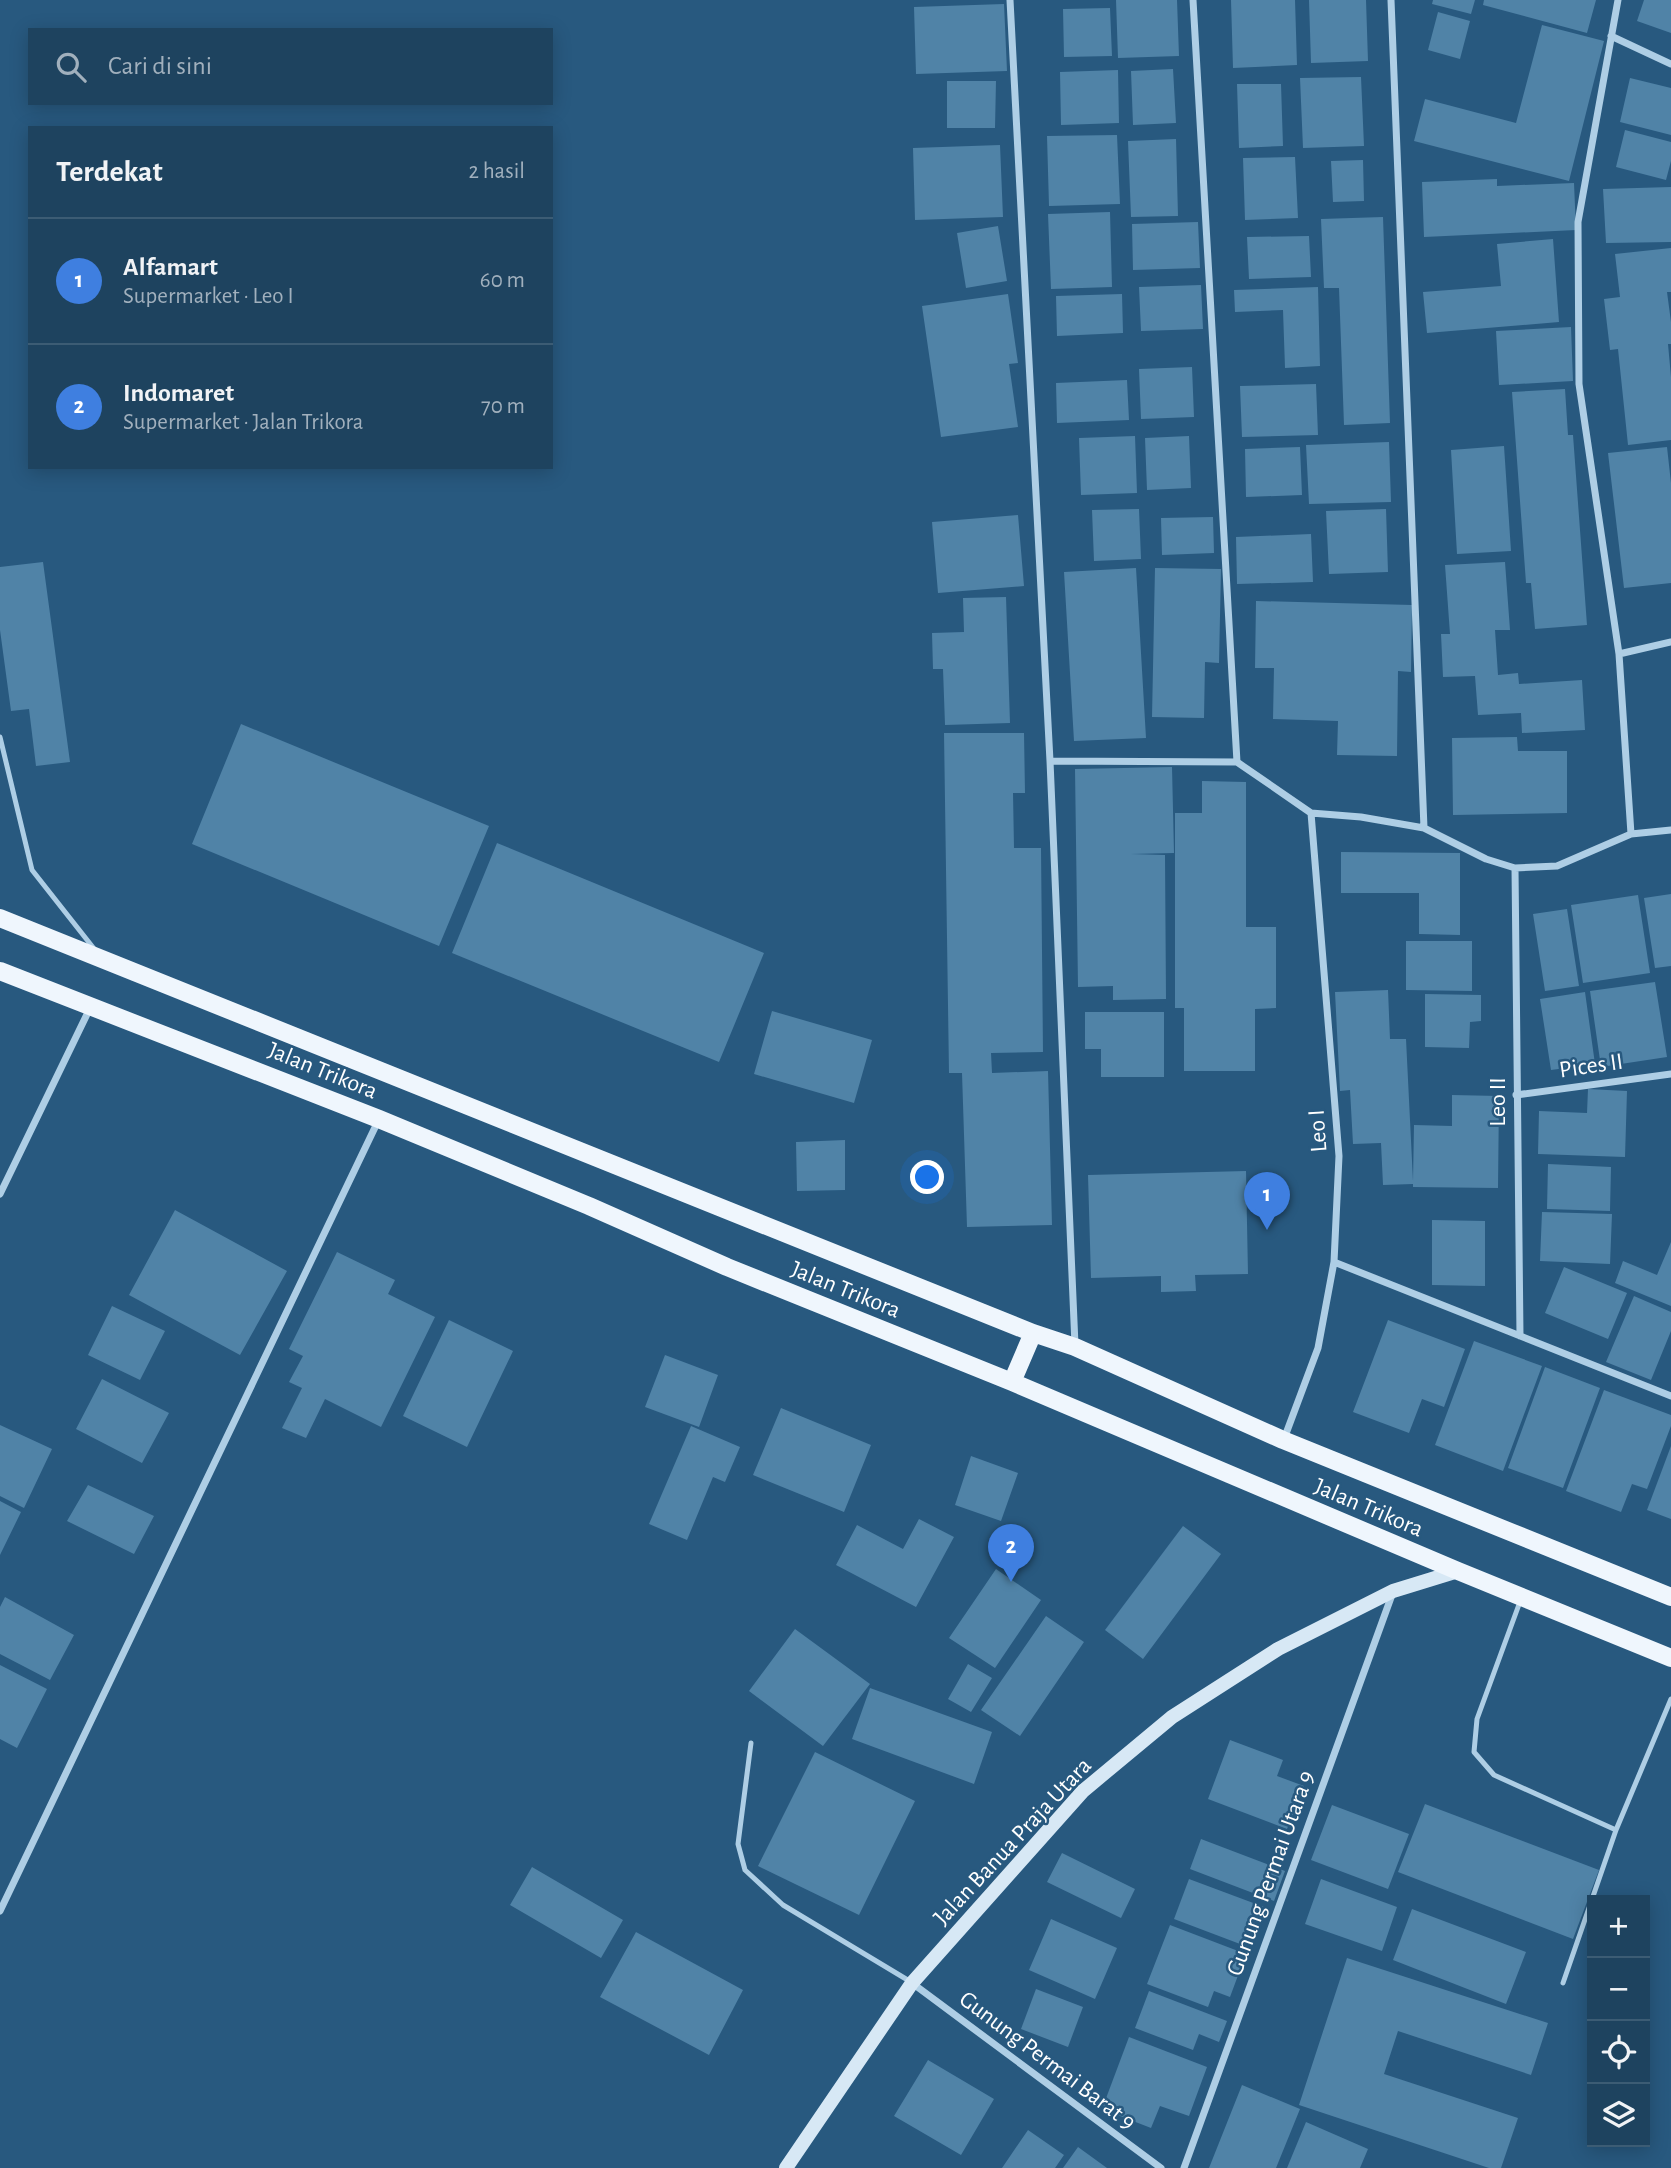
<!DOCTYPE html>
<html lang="id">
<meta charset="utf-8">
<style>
body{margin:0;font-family:"Alegreya Sans",sans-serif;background:#264a65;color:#f1f3f6}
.controls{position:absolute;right:21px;bottom:21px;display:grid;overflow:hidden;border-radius:0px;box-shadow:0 4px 18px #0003}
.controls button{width:63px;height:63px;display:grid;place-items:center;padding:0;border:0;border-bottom:2px solid #3c5c74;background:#1e435f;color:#f1f3f6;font:35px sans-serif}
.you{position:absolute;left:928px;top:1178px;width:24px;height:24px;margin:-18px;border:5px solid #fff;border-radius:50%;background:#1a73e8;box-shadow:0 0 0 10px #1a73e833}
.badge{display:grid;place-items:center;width:46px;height:46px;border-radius:50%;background:#e69b98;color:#fff;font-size:23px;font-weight:700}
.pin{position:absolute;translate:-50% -58px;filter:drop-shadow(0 2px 4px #0008)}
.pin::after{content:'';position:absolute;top:37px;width:24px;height:21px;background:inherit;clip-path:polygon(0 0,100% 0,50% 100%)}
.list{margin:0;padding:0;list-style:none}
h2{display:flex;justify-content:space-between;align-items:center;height:91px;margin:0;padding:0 28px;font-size:30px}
h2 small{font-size:23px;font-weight:400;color:#a1b0bd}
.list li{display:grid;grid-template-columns:46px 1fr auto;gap:21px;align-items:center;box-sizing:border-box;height:126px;padding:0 28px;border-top:2px solid #3c5c74}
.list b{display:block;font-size:26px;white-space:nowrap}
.list p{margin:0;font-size:23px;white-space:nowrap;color:#a1b0bd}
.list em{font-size:23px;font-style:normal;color:#a1b0bd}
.icon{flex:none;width:38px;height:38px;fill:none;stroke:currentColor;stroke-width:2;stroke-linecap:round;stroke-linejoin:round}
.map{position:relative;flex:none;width:1671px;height:2168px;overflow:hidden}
.search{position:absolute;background:#1e435f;box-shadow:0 4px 18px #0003;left:28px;top:28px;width:525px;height:77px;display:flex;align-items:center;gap:18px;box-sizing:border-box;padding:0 24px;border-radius:0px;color:#a1b0bd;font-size:26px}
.panel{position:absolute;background:#1e435f;box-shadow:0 4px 18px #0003;left:28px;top:126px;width:525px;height:343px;border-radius:0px}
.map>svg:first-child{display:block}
.building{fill:#5083a7}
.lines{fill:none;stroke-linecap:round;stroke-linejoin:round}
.lane{stroke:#aecee5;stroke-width:5}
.street{stroke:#aecee5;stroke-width:7}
.secondary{stroke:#d7e8f5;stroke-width:14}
.primary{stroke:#eff6fd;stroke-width:18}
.labels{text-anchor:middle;stroke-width:5;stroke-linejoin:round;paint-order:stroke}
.street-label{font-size:24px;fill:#fff;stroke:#28597f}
</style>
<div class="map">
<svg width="1671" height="2168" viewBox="0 0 1671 2168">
<rect width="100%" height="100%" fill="#28597f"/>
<path class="building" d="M 1116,0 L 1177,0 L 1179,56 L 1118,58 Z
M 1231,0 L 1295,0 L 1297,65 L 1233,68 Z
M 1309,0 L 1366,0 L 1368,61 L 1311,63 Z
M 1433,0 L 1475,0 L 1471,14 L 1432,4 Z
M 1484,0 L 1596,0 L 1587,33 L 1483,5 Z
M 1644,0 L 1671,0 L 1671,33 L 1637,21 Z
M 1004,4 L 1007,71 L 916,74 L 914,7 Z
M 1110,8 L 1112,56 L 1064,57 L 1063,9 Z
M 1438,12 L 1470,21 L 1460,59 L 1428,50 Z
M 1542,25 L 1604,41 L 1569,181 L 1414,141 L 1425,99 L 1516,123 Z
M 1173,69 L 1176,123 L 1133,125 L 1131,71 Z
M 1118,70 L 1119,123 L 1061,125 L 1060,72 Z
M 1361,77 L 1364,146 L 1303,148 L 1300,78 Z
M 1630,78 L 1671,88 L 1671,135 L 1620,122 Z
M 947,81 L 996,81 L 995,128 L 947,128 Z
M 1237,84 L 1281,84 L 1283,146 L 1239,148 Z
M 1625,130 L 1671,142 L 1671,161 L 1666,180 L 1616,167 Z
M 1117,135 L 1120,204 L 1049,206 L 1047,136 Z
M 1176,139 L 1178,216 L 1131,217 L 1128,141 Z
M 1000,145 L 1003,217 L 915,220 L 913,148 Z
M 1295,157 L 1298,218 L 1245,220 L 1243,158 Z
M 1363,160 L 1364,201 L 1333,202 L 1331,161 Z
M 1497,179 L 1497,186 L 1574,183 L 1576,230 L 1424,237 L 1422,182 Z
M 1671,187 L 1671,242 L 1606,243 L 1603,189 Z
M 1110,212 L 1112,287 L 1051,289 L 1048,214 Z
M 1383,217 L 1390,423 L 1344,425 L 1339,288 L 1324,288 L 1321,219 Z
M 1198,222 L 1200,268 L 1133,270 L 1132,224 Z
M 998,226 L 1007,281 L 966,288 L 957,233 Z
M 1309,236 L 1311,277 L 1249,279 L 1247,237 Z
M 1553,239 L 1559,322 L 1427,333 L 1423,292 L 1501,286 L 1497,244 Z
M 1671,248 L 1671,292 L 1667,292 L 1671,322 L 1671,344 L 1668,344 L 1671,377 L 1671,440 L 1628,445 L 1618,349 L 1610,350 L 1604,299 L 1620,297 L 1615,254 Z
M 1201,285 L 1203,329 L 1141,331 L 1139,287 Z
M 1318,287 L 1320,366 L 1285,368 L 1283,310 L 1235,312 L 1234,290 Z
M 1008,294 L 1018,363 L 1009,364 L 1018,427 L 941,437 L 922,306 Z
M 1122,294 L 1123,333 L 1057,336 L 1056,296 Z
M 1571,327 L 1573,381 L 1499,385 L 1496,331 Z
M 1192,367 L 1194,417 L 1141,419 L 1139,369 Z
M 1127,380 L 1129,420 L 1057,423 L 1056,383 Z
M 1316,384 L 1318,435 L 1242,437 L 1240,386 Z
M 1565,389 L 1568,435 L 1573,435 L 1587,625 L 1535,629 L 1531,583 L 1526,583 L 1512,392 Z
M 1135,436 L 1137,493 L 1081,495 L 1079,438 Z
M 1189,436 L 1191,488 L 1147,490 L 1145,438 Z
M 1389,442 L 1391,502 L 1309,504 L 1306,445 Z
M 1504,446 L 1511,551 L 1457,554 L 1451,450 Z
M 1300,447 L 1302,495 L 1246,497 L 1245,449 Z
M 1667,447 L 1671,483 L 1671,583 L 1624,588 L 1608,453 Z
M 1139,509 L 1141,559 L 1094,561 L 1092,510 Z
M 1386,509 L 1388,572 L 1329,574 L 1326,511 Z
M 1018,515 L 1024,586 L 938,593 L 932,522 Z
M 1213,517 L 1214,553 L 1162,555 L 1161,518 Z
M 1311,534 L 1313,582 L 1237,584 L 1236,537 Z
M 43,562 L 70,762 L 36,766 L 29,709 L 11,711 L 0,630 L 0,567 Z
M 1505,562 L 1510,630 L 1495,630 L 1498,675 L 1518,673 L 1519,684 L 1582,680 L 1585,730 L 1522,733 L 1521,713 L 1478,715 L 1475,676 L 1443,677 L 1441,634 L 1450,634 L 1445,565 Z
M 1136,568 L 1146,738 L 1074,741 L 1064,572 Z
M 1155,568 L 1221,569 L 1219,663 L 1205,662 L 1204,718 L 1152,717 Z
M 1006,597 L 1010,723 L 945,725 L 943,669 L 933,669 L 932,633 L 964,632 L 963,598 Z
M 1256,601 L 1412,605 L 1411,672 L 1398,671 L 1397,756 L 1337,755 L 1338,721 L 1273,719 L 1274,668 L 1255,668 Z
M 241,724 L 489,826 L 439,946 L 192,844 Z
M 944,733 L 1024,733 L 1025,793 L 1013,793 L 1014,848 L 1041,848 L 1043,1052 L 991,1053 L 992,1073 L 1048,1071 L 1052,1225 L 967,1227 L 962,1073 L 949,1073 Z
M 1517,737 L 1518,751 L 1567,751 L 1567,813 L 1453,815 L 1452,738 Z
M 1172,767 L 1174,853 L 1131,854 L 1165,855 L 1166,999 L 1113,1000 L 1113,986 L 1078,987 L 1075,769 Z
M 1202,781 L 1246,782 L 1246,927 L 1276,927 L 1276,1008 L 1255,1009 L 1255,1071 L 1184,1071 L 1184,1008 L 1175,1008 L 1175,813 L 1202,813 Z
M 497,843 L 764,953 L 719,1062 L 452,953 Z
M 1341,852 L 1460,853 L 1460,935 L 1419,934 L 1419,893 L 1341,893 Z
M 1671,894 L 1671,966 L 1655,968 L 1644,898 Z
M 1638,895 L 1650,973 L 1583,983 L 1571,905 Z
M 1567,909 L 1579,986 L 1545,991 L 1533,914 Z
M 1406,941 L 1472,941 L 1472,991 L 1406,990 Z
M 1655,982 L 1667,1057 L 1601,1067 L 1590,991 Z
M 1388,990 L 1390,1039 L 1406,1039 L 1413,1181 L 1414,1125 L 1452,1126 L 1452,1095 L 1499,1096 L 1498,1188 L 1413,1187 L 1413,1184 L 1383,1185 L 1381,1143 L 1353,1144 L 1350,1090 L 1340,1091 L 1335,992 Z
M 1585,992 L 1595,1064 L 1551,1070 L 1540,999 Z
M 1425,994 L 1481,995 L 1481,1021 L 1470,1022 L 1469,1048 L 1425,1047 Z
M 772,1011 L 872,1040 L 854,1103 L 754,1074 Z
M 1085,1012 L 1164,1012 L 1164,1077 L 1101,1077 L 1101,1049 L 1085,1049 Z
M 1588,1089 L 1627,1091 L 1625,1157 L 1538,1154 L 1539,1111 L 1587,1113 Z
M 845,1140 L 845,1190 L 797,1191 L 796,1142 Z
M 1548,1164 L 1611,1167 L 1610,1211 L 1547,1209 Z
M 1246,1171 L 1248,1274 L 1195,1275 L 1196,1291 L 1161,1292 L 1161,1276 L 1091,1278 L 1088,1175 Z
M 175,1210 L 287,1271 L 240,1355 L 129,1295 Z
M 1542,1212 L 1612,1214 L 1610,1264 L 1540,1261 Z
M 1432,1220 L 1485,1221 L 1485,1286 L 1432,1285 Z
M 1671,1242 L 1671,1306 L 1615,1283 L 1623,1261 L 1657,1275 Z
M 337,1252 L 395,1280 L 388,1294 L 435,1317 L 381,1427 L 325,1399 L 306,1438 L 282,1428 L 302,1388 L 289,1382 L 303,1356 L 289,1349 Z
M 1564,1267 L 1627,1293 L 1608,1339 L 1545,1313 Z
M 1634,1296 L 1671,1312 L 1671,1331 L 1651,1380 L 1606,1362 Z
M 112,1306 L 165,1331 L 140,1380 L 88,1355 Z
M 449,1320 L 513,1351 L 467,1447 L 403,1416 Z
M 1388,1320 L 1465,1349 L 1444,1407 L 1422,1399 L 1409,1433 L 1353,1412 Z
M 1474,1341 L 1542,1366 L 1503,1471 L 1435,1445 Z
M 665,1355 L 718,1375 L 699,1427 L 645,1407 Z
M 1545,1367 L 1600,1388 L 1563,1488 L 1508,1468 Z
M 102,1379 L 169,1413 L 142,1463 L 76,1429 Z
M 1604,1390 L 1671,1415 L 1671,1426 L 1647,1489 L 1632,1484 L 1621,1512 L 1566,1491 Z
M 781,1408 L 871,1445 L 844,1512 L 753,1475 Z
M 0,1425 L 52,1449 L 24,1508 L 0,1496 Z
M 691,1426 L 740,1447 L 725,1482 L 713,1477 L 687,1540 L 649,1524 Z
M 1671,1446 L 1671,1519 L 1647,1510 Z
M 971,1456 L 1018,1473 L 1001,1521 L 955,1505 Z
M 88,1485 L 154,1516 L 134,1554 L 67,1521 Z
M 0,1501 L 21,1512 L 0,1555 Z
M 919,1519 L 954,1537 L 916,1607 L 836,1565 L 857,1525 L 903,1549 Z
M 1183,1526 L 1221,1554 L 1143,1659 L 1105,1630 Z
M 996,1569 L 1041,1600 L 995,1668 L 949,1638 Z
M 5,1597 L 74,1635 L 50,1680 L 0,1654 L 0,1607 Z
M 1046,1616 L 1084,1642 L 1020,1736 L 981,1710 Z
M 795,1629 L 870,1684 L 823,1746 L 749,1691 Z
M 968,1664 L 992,1678 L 971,1712 L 948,1699 Z
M 0,1665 L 47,1689 L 17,1748 L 0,1739 Z
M 870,1688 L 992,1732 L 974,1784 L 852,1739 Z
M 1230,1740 L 1283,1760 L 1277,1776 L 1304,1786 L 1287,1829 L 1208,1799 Z
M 815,1752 L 915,1801 L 859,1915 L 758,1866 Z
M 1425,1804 L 1599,1870 L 1573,1939 L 1398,1872 Z
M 1332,1805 L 1409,1834 L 1388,1889 L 1311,1860 Z
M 1201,1839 L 1285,1871 L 1274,1901 L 1190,1869 Z
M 1062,1853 L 1135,1889 L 1121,1918 L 1047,1882 Z
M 532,1867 L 623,1920 L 601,1958 L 510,1905 Z
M 1189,1879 L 1264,1907 L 1248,1947 L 1174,1919 Z
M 1321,1879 L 1397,1907 L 1382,1951 L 1305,1924 Z
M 1412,1909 L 1526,1952 L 1506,2004 L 1393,1960 Z
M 1051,1919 L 1117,1948 L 1095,1999 L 1029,1970 Z
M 1170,1925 L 1246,1954 L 1230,1997 L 1214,1991 L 1208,2007 L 1147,1984 Z
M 636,1932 L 743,1990 L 709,2055 L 600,1997 Z
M 1347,1958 L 1548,2023 L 1531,2075 L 1398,2031 L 1384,2074 L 1518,2118 L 1501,2168 L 1489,2168 L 1299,2105 Z
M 1036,1989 L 1083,2007 L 1068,2047 L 1021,2029 Z
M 1149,1991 L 1227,2021 L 1219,2042 L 1199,2034 L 1193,2050 L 1135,2028 Z
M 1129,2037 L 1207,2067 L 1189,2116 L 1160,2106 L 1151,2128 L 1102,2109 Z
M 928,2060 L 994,2099 L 961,2155 L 894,2116 Z
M 1242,2085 L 1300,2109 L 1276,2168 L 1209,2168 Z
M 1306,2122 L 1368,2149 L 1360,2168 L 1287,2168 Z
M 1028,2130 L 1064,2155 L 1055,2168 L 1002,2168 Z
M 1078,2147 L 1107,2168 L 1063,2168 Z"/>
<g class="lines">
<path class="lane" d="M 0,737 L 32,870 L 95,950
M 1521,1599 L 1477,1719 L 1474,1752 L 1494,1775 L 1616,1830
M 751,1743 L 738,1844 L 745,1870 L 783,1905 L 911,1982
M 1563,1983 L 1616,1830 L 1671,1699"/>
<path class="street" d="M 1010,0 L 1050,761 L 1075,1345
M 1193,0 L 1237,762
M 1391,0 L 1424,828
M 1618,0 L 1578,222 L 1579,384 L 1619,654 L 1631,834
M 1611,36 L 1671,64
M 1619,654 L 1671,642
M 1050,761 L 1237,762 L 1311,813 L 1361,817 L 1424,828 L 1486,859 L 1515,868 L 1557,866 L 1631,834 L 1671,830
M 1515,868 L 1520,1336
M 1516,1095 L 1671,1074
M 0,1194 L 91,1006
M 1334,1262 L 1671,1396
M 1284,1439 L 1318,1348 L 1334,1262 L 1339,1156 L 1311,813
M 0,1911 L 379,1119
M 912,1983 L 1161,2168
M 1184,2168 L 1393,1592"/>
<path class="secondary" d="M 786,2168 L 912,1983 L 1083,1791 L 1172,1717 L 1278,1649 L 1393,1591 L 1458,1571"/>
<path class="primary" d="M 0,918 L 1033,1333 L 1075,1347 L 1283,1440 L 1671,1597
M 0,971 L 379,1119 L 589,1206 L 727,1267 L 1012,1382 L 1458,1571 L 1671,1658
M 1012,1382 L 1033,1333"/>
</g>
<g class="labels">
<g class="street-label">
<text transform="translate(1591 1065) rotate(-8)" y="8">Pices II</text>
<text transform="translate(323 1070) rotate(22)" y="8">Jalan Trikora</text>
<text transform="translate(1497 1102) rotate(-90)" y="8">Leo II</text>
<text transform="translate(1317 1131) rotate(-94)" y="8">Leo I</text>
<text transform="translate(846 1289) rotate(22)" y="8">Jalan Trikora</text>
<text transform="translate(1369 1507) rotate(23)" y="8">Jalan Trikora</text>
<text transform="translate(1012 1841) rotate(-47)" y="8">Jalan Banua Praja Utara</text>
<text transform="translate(1270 1873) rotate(-70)" y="8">Gunung Permai Utara 9</text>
<text transform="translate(1048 2060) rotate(37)" y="8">Gunung Permai Barat 9</text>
</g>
</g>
</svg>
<div class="controls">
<button>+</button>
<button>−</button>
<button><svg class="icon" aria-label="locate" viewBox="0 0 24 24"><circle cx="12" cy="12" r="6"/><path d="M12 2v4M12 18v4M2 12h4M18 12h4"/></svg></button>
<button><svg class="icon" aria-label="layers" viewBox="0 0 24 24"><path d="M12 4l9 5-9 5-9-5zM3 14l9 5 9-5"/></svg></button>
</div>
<div class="you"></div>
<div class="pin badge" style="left:1267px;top:1230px;background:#3f7fe0">1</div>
<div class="pin badge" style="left:1011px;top:1582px;background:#3f7fe0">2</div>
<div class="search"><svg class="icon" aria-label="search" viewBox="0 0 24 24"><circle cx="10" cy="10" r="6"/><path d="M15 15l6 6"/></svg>Cari di sini</div>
<section class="panel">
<h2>Terdekat<small>2 hasil</small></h2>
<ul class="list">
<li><span class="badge" style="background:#3f7fe0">1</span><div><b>Alfamart</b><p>Supermarket · Leo I</p></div><em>60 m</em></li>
<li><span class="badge" style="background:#3f7fe0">2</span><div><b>Indomaret</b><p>Supermarket · Jalan Trikora</p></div><em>70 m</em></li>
</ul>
</section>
</div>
